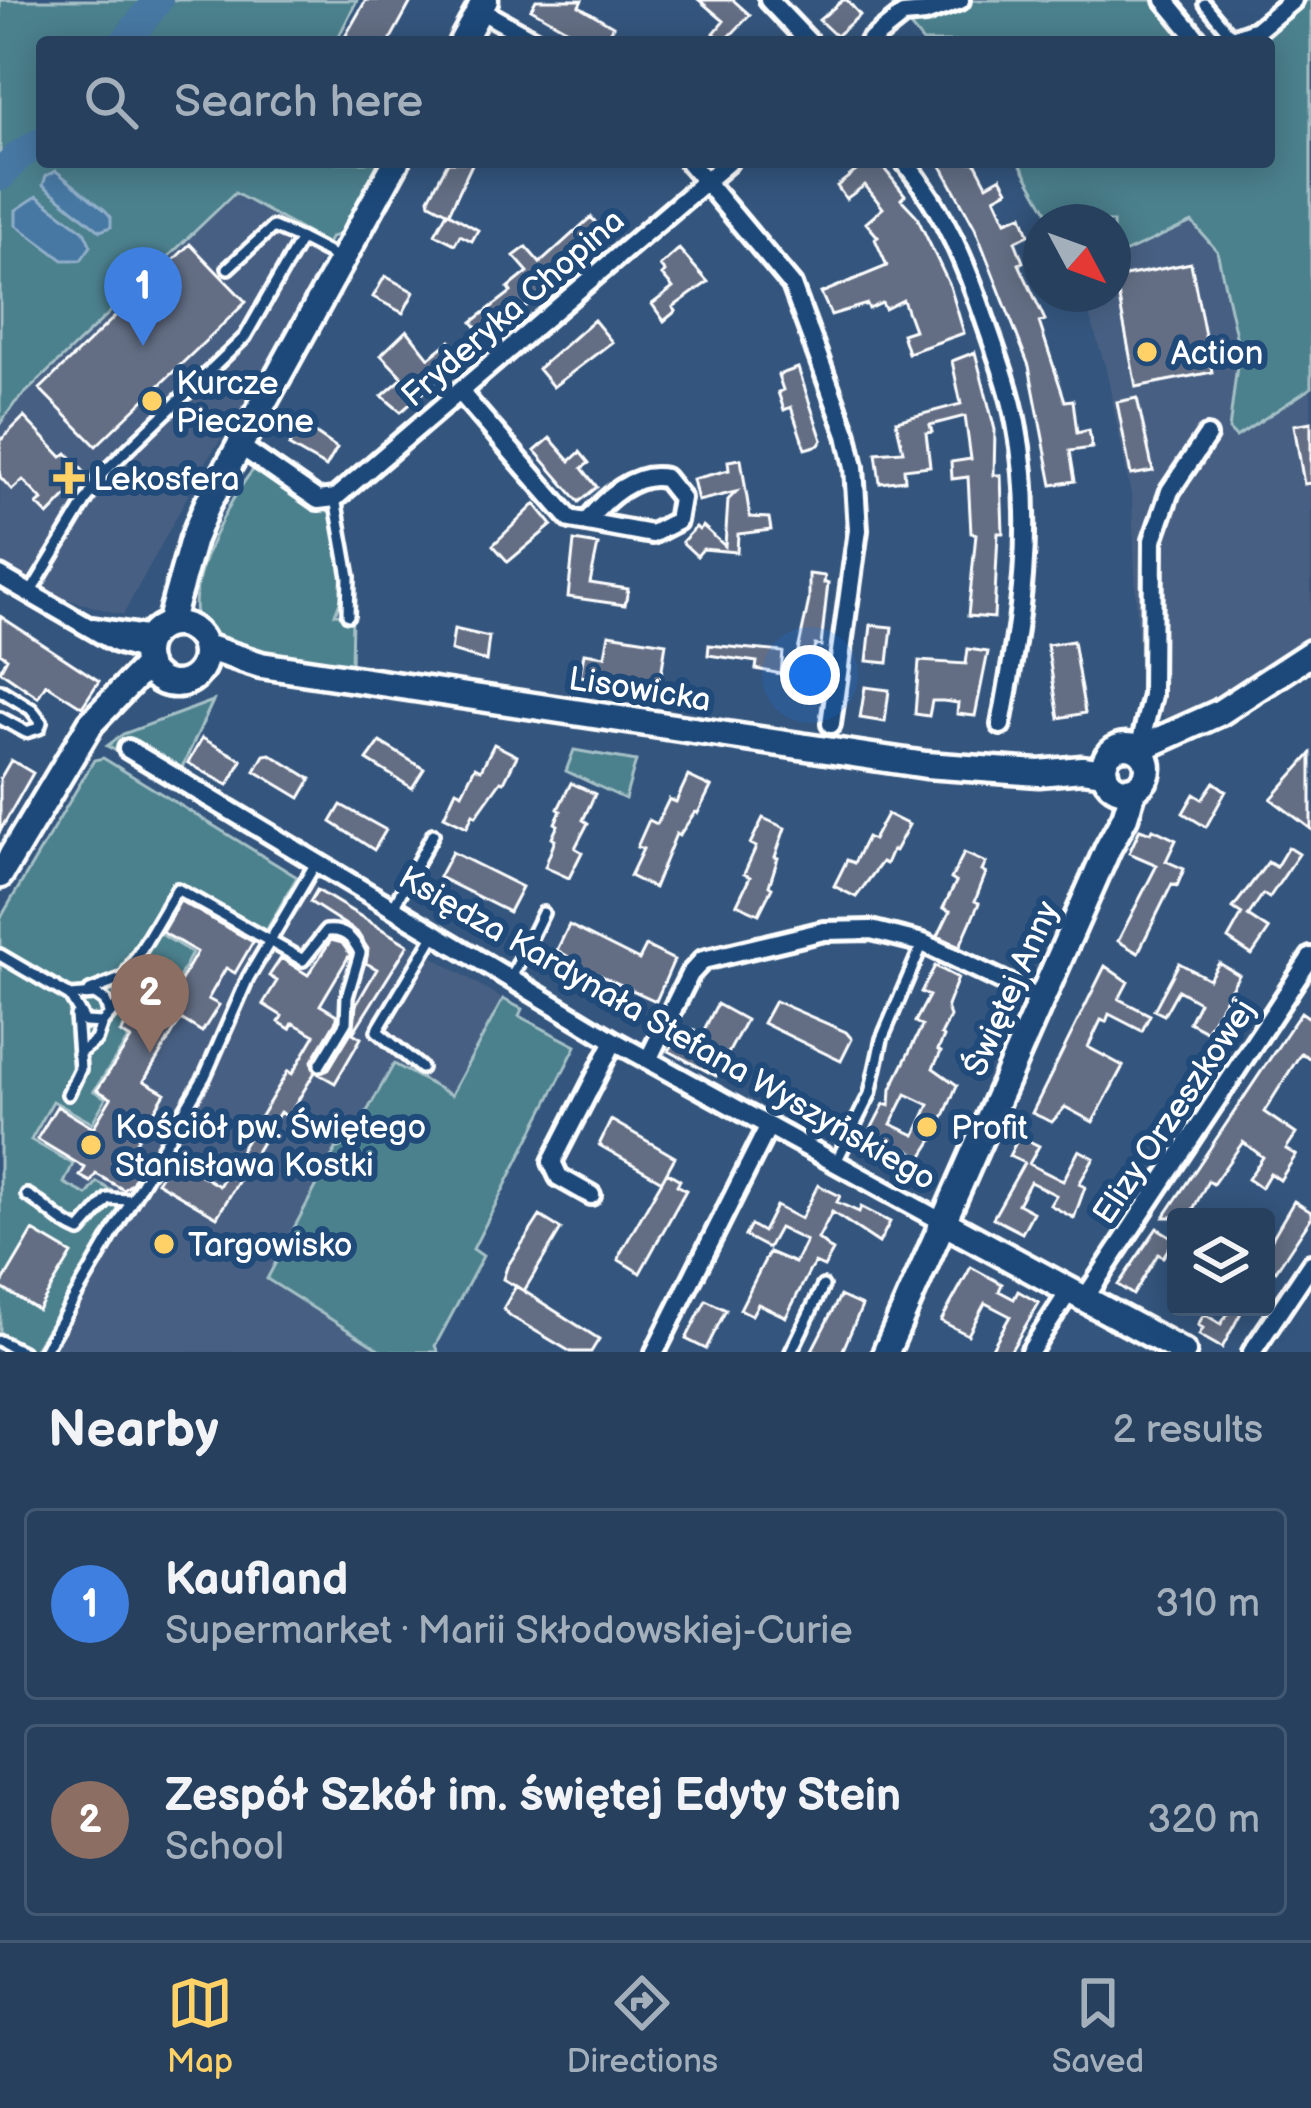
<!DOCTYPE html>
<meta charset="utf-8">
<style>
body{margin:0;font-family:"Balsamiq Sans",sans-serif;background:#2f4764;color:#f1f3f6}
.controls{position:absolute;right:36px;bottom:36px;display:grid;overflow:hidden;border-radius:12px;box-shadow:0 6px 30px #0003}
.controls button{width:108px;height:108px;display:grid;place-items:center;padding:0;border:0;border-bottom:3px solid #435973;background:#27405e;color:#f1f3f6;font:60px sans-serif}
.compass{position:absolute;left:1023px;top:204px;width:108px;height:108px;border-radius:50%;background:#27405e;box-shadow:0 6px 30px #0003;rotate:131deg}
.you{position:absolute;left:810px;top:675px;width:42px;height:42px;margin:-30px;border:9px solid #fff;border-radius:50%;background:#1a73e8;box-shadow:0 0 0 18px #1a73e833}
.badge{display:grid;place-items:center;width:78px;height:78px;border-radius:50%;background:#ffd166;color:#fff;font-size:39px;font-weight:700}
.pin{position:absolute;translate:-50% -99px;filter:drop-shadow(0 3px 6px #0008)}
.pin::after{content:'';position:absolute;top:63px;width:42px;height:36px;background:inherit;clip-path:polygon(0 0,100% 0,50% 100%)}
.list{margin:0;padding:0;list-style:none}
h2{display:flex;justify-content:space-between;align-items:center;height:156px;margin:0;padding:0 48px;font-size:51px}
h2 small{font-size:39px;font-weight:400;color:#a4afbc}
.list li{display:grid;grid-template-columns:78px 1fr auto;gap:36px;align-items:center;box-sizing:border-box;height:192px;margin:0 24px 24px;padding:0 24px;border:3px solid #435973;border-radius:12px}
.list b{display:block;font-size:45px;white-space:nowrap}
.list p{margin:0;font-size:39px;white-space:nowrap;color:#a4afbc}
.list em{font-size:39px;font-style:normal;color:#a4afbc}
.icon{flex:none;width:66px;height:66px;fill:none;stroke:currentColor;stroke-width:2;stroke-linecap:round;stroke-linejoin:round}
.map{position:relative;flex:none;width:1311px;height:1352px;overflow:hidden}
.search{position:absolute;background:#27405e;box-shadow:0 6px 30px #0003;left:36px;right:36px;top:36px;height:132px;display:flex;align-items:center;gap:30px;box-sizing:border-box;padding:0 42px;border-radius:12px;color:#a4afbc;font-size:45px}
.sheet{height:588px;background:#27405e}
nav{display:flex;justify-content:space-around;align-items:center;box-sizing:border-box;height:168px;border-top:3px solid #435973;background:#27405e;font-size:33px;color:#a4afbc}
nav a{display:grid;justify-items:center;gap:6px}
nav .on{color:#ffd166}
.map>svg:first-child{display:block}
.built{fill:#465f82}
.green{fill:#4b808d;stroke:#a5c0c6;stroke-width:3}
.water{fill:#4678a3;stroke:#90aec8;stroke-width:3}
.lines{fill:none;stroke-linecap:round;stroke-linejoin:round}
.river{stroke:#4678a3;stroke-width:30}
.building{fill:#646e84;stroke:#fff;stroke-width:3;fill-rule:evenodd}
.lane-casing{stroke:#fff;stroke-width:18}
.street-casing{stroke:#fff;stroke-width:26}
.secondary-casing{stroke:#fff;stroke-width:33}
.lane{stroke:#1f4a7a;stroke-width:9}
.street{stroke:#1f4a7a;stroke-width:16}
.secondary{stroke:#1f4a7a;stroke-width:24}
.poi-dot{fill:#ffd166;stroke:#1f4a7a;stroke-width:4.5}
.labels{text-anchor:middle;stroke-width:12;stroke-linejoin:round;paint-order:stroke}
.street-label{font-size:33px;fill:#fff;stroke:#1f4a7a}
.poi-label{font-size:33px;fill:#fff;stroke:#1f4a7a;text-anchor:start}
</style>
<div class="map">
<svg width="1311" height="1352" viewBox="0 0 1311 1352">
<rect width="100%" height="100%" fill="#34557d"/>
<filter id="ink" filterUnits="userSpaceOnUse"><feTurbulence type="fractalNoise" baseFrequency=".00833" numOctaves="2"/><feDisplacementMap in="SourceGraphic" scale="24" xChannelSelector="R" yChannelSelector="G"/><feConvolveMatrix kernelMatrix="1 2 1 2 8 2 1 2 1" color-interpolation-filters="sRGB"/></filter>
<g filter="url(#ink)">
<path class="built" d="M 236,193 L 330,245 L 313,274 L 318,277 L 252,395 L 209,457 L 123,615 L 59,597 L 0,561 L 0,424 L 15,403 Z
M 1217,212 L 1311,387 L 1311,646 L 1260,680 L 1174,724 L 1160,713 L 1159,698 L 1140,698 L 1132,500 L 1106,369 L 1083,294 L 1113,294 L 1113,244 Z
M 103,758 L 503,999 L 451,1095 L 393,1064 L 349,1143 L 336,1149 L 268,1278 L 383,1352 L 0,1352 L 0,919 L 94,760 Z"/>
<path class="green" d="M 0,0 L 357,0 L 336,42 L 42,42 L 42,162 L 383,162 L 343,234 L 331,237 L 327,244 L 235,193 L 15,403 L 0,424 Z
M 888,0 L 1153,0 L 1185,42 L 923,42 Z
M 1301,0 L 1311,0 L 1311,388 L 1236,437 L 1229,430 L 1239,349 L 1217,251 L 1192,222 L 1113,258 L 1113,222 L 1053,222 L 1019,162 L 1269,162 L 1269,42 L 1260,42 L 1293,14 Z
M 253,470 L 263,472 L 332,513 L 345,589 L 335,614 L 352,615 L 351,668 L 295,662 L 211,639 C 206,631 198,623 196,614 C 189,578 230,497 253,470 Z
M 213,701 L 180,772 L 124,755 L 107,746 L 123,734 Z
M 574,750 L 636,761 L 625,799 L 566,771 Z
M 103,758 L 297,877 L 259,943 L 179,897 L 159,933 L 192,953 L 179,978 L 165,972 L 138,1024 L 128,1020 L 120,1033 L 129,1038 L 94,1091 L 106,1098 L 92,1123 L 53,1101 L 31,1140 L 73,1164 L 64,1183 L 87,1195 L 97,1182 L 127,1200 L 33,1352 L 0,1334 L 0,919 L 94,760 Z
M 503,999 L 522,1009 L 519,1016 L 576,1046 L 473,1249 L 483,1256 L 435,1346 L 438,1352 L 383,1352 L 267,1279 L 336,1149 L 349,1143 L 394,1064 L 451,1095 Z"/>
<path class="water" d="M 56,171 L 105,210 L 111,217 L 111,227 L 100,231 L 43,185 L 46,176 Z
M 37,196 L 84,231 L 91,246 L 81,260 L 63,260 L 16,225 L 16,210 Z"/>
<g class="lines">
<path class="river" d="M 125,42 L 158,0
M 0,176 L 18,156 L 42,142"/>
</g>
<path class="building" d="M 366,0 L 412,0 L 389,42 L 342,42 Z
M 536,0 L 582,0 L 579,6 L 613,26 L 606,37 L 602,34 L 597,42 L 589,42 L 531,9 Z
M 699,0 L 733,0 L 750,15 L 724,42 L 714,33 L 724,21 Z
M 843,0 L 847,0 L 860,15 L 836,36 L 819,20 Z
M 448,162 L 473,162 L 449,213 L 430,203 L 429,198 Z
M 849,162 L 879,162 L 905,195 L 901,199 L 916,215 L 950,286 L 964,333 L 908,353 L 902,334 L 914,330 L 903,300 L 885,309 L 882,303 L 869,309 L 867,304 L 831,315 L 821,293 L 887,266 L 875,239 L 878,237 L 866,223 L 883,208 L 865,185 L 846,199 L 837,186 L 856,171 Z
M 939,162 L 975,162 L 987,185 L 1001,177 L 1008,190 L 995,197 L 1006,221 L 1022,215 L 1029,235 L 1015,241 L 1023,262 L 1019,264 L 1045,320 L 1039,322 L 1065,401 L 1073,400 L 1077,433 L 1089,430 L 1092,448 L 1070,451 L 1075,481 L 1052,485 L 1029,366 L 975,228 Z
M 447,212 L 478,230 L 472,241 L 460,235 L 455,244 L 435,234 Z
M 591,217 L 607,235 L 491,337 L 487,333 L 484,336 L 472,322 L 511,292 L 508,288 L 528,272 L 514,256 L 526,247 L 540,263 Z
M 190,244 L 246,302 L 96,446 L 40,389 Z
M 679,249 L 708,282 L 673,307 L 676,311 L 664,321 L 652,304 L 673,288 L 662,275 L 665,272 L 660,266 Z
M 1191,263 L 1212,372 L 1136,387 L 1115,278 Z
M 385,276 L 414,292 L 403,313 L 373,297 Z
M 594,320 L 612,342 L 553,387 L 538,369 Z
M 407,330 L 429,358 L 450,341 L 465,357 L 401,412 L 382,396 L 403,378 L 381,355 Z
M 975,352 L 995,430 L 994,475 L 1001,475 L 1003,533 L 998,533 L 994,618 L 968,616 L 976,534 L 971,533 L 968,477 L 952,479 L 951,462 L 971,459 L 965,416 L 930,425 L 932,432 L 926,433 L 930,466 L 904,469 L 905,480 L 880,483 L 876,453 L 903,451 L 896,421 L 961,404 L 952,361 Z
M 798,368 L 822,440 L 819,445 L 805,449 L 791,407 L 784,410 L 778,392 L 783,390 L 778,375 Z
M 1137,398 L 1153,471 L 1131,475 L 1117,402 Z
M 24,417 L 62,457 L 67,453 L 87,475 L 48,515 L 37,504 L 42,500 L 23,480 L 12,490 L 0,477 L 0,441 Z
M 1311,422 L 1311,483 L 1304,484 L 1294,425 Z
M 302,424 L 337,448 L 326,467 L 289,446 Z
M 550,438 L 570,461 L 580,452 L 589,463 L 582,468 L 597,487 L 579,502 L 535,451 Z
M 741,459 L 750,517 L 769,518 L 771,530 L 738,534 L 737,552 L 703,549 L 697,556 L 682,542 L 696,527 L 699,530 L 703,526 L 725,546 L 728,500 L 736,492 L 698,501 L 693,479 L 729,470 L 728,461 Z
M 535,504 L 552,525 L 508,562 L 493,545 Z
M 574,541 L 598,545 L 590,583 L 628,589 L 625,605 L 568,597 Z
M 809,574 L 825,576 L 824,583 L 828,583 L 821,646 L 815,645 L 813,653 L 798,651 L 809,600 Z
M 0,616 L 99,681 L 82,707 L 46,684 L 38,697 L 0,671 L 7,658 L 0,653 Z
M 871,625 L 892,627 L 888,663 L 867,661 Z
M 454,629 L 489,637 L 486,661 L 451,651 Z
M 609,634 L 666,643 L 659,688 L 597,674 L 596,678 L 580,676 L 584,653 L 605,656 Z
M 1073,641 L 1085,713 L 1059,718 L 1047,645 Z
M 709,645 L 783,652 L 781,674 L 756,669 L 757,662 L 708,655 Z
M 968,649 L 988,652 L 975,716 L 957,714 L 958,703 L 943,701 L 932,701 L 929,716 L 915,714 L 919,661 L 966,664 Z
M 865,687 L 889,690 L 885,722 L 860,718 Z
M 202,738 L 242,760 L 228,785 L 188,763 Z
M 380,742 L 424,769 L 412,788 L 367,760 Z
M 494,744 L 517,756 L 504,782 L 501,781 L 476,816 L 473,814 L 467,827 L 444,816 L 456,790 L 462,793 L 475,767 L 481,770 Z
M 270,754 L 311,779 L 300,798 L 255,771 L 264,755 Z
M 1311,754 L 1311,829 L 1271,799 Z
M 11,760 L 33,773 L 0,831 L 0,779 Z
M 688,776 L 711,787 L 698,813 L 695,812 L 679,836 L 676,834 L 654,888 L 630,876 L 643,849 L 637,847 L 649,820 L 657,824 L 669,799 L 676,802 Z
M 1214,782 L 1226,791 L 1206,827 L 1183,813 L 1194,794 L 1202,799 Z
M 571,783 L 595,794 L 583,820 L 588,823 L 575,848 L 582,852 L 569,878 L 545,867 L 555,840 L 552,838 L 558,825 L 555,823 L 561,811 L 558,809 Z
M 341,805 L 386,830 L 374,850 L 331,822 Z
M 887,814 L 909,825 L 895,851 L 892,850 L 886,864 L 882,862 L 856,897 L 834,886 L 847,860 L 854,863 L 867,837 L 873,840 Z
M 763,818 L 785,828 L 775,857 L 778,858 L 769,886 L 772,888 L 759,914 L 737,904 L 750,877 L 744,874 L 756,847 L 750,844 Z
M 1140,829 L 1151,833 L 1153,829 L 1176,840 L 1166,861 L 1184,869 L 1177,886 L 1172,884 L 1138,953 L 1118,941 L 1157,865 L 1129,853 Z
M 1288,847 L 1299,854 L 1269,898 L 1263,894 L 1248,916 L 1269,930 L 1252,955 L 1228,939 L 1242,914 L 1233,908 L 1268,862 L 1276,867 Z
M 452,852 L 522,887 L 509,912 L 439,877 Z
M 964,853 L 986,863 L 982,871 L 986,873 L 975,901 L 979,903 L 960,946 L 938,936 L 950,911 L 943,908 L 956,882 L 951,879 Z
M 317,890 L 408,945 L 353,1033 L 361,1038 L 335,1083 L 319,1074 L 328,1070 L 354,1027 L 356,1005 L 377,969 L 366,963 L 368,949 L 357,932 L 310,902 Z
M 180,901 L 253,942 L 235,973 L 226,968 L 208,999 L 219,1005 L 202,1032 L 181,1019 L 144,1081 L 165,1093 L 131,1150 L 143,1157 L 133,1182 L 124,1190 L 96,1174 L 91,1182 L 80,1176 L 85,1168 L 37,1139 L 57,1106 L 93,1128 L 111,1098 L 97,1090 L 131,1039 L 121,1033 L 128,1021 L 138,1025 L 166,974 L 180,982 L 197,952 L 162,932 Z
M 569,925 L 639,960 L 646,946 L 674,960 L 656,1001 L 565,959 L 567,956 L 557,950 Z
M 331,940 L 342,943 L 350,954 L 320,1005 L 337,1015 L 337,1019 L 312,1061 L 315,1072 L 288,1117 L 280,1112 L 217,1217 L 157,1182 L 172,1158 L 219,1186 L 288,1071 L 292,1074 L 315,1035 L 293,1023 L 290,1029 L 279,1022 L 282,1016 L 263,1004 L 277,981 L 269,976 L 281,958 L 308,975 Z
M 1179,963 L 1209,979 L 1219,963 L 1239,975 L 1206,1031 L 1189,1022 L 1199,1002 L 1178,990 L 1164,1015 L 1154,1010 Z
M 935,966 L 958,978 L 947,1006 L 950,1017 L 941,1035 L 944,1037 L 938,1050 L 941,1052 L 933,1068 L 957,1085 L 936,1135 L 922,1157 L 870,1131 L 884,1104 L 890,1106 L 891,1089 L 922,1026 L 915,1022 L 929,996 L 921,992 ZM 906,1094 L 929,1105 L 915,1135 L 891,1124 Z
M 1105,966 L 1128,982 L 1119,999 L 1150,1015 L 1142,1031 L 1109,1014 L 1106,1022 L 1101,1020 L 1088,1047 L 1123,1066 L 1093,1122 L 1065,1107 L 1052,1122 L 1032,1113 Z
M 775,1001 L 846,1032 L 852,1039 L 841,1061 L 763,1023 Z
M 717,1004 L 746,1020 L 716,1076 L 669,1051 L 679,1033 L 687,1038 L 691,1029 L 702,1034 Z
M 1301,1012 L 1311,1019 L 1311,1059 L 1301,1053 L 1264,1112 L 1296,1134 L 1286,1149 L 1296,1155 L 1280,1180 L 1270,1173 L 1261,1188 L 1248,1179 L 1263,1157 L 1243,1142 L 1213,1184 L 1208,1181 L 1189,1217 L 1164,1217 Z
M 611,1120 L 675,1157 L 662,1181 L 599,1145 Z
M 1019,1136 L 1039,1146 L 1029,1164 L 1063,1181 L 1079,1150 L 1094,1158 L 1079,1184 L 1085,1187 L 1074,1218 L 1050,1205 L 1056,1195 L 1030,1182 L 1018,1204 L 1033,1212 L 1022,1233 L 993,1218 L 1024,1163 L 1009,1156 Z
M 667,1172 L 680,1180 L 677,1185 L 686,1190 L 640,1273 L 619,1260 L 621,1252 Z
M 818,1185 L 840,1196 L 837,1202 L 859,1212 L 861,1207 L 890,1222 L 879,1243 L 832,1212 L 818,1239 L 833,1251 L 824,1267 L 815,1263 L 810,1270 L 786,1317 L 758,1304 L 752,1315 L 740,1309 L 769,1252 L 795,1263 L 806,1241 L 779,1228 L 768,1248 L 745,1236 L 751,1225 L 763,1232 L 776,1206 L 801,1219 Z
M 1294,1201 L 1311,1212 L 1311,1218 L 1276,1271 L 1266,1264 L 1266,1249 Z
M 540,1216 L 561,1229 L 524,1291 L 503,1279 L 507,1267 Z
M 1157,1228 L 1175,1239 L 1163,1257 L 1158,1254 L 1133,1295 L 1118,1285 Z
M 33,1231 L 72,1254 L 38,1310 L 0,1287 Z
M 971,1267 L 1002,1284 L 999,1291 L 1014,1299 L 1018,1291 L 1039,1303 L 1010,1352 L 990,1352 L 1010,1316 L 985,1303 L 968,1335 L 941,1321 Z
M 516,1286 L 599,1339 L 591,1352 L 571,1352 L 512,1317 L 503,1309 Z
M 840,1296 L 862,1306 L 842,1352 L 811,1352 Z
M 706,1300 L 726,1310 L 706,1349 L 686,1339 Z
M 1232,1307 L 1244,1307 L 1222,1348 L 1199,1335 L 1203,1328 L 1198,1325 L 1204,1314 L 1221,1324 Z"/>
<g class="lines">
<g class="lane-casing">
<path id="lane" d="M 1205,4 L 1234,39
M 228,268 L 273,227 L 301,239
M 335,498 L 349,577 L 348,615
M 29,595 L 102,474 L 245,337 L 301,239 L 342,260
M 0,690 L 31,709 L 41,722 L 39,728 L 26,732 L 0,718
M 392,909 L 433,834
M 0,955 L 70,996
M 511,978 L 543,913
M 90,991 L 124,978
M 102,1023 L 85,1022 L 70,996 L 95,994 L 105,1001 L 109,1012
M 78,1054 L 96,1040 L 102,1023 L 122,1000 L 124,978 L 177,889 L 303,960 L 326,931 C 344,929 353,938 360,953 L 347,997 L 346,1022 L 320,1065
M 421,1068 L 377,1031 L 435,934
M 68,1094 L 80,1069 L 76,1016
M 835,1164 L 870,1094 L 882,1039 L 923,943
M 27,1195 C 47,1206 59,1223 80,1231 L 108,1199 L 132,1200
M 0,1341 L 22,1352
M 43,1352 L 205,1076 L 248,978 L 316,863
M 791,1352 L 823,1286"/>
</g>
<g class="street-casing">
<path id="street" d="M 769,0 L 809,42
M 1165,0 L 1200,42
M 480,10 L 537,42
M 869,42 L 903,15 L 925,13 L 960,0
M 1224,42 L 1257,30 L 1293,0
M 689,162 L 792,285 L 847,435 L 854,467 L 858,530 L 831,724
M 905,162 C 945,212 967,266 987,326 C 998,358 1010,390 1016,423 C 1036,525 1020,624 1001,725
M 460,392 L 570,519 L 652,534 L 677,521 L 681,498 L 665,478 C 635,471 605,499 587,521
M 240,446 L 318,500 L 335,498 L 728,162
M 0,576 L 116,643 L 145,652
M 93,627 L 151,636
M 128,749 L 614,1041 L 943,1222
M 1139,749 L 1152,695 L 1153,540 L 1170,491 L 1207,436
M 648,1060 L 690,974 L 703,960 L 824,931 L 871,930 L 923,943 L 1042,1000
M 591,1195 L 559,1177 L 552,1162 L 614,1041
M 1085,1298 L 1311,957
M 655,1352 L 768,1127
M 1030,1352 L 1070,1290
M 1252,1352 L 1311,1264"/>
</g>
<g class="secondary-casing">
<path id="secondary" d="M 462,42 L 485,0
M145 654a30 30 0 1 1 60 0a30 30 0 1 1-60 0Z
M 169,624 L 193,539 L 207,505 L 396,162
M 205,647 L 261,665 L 926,765 L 1039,773 L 1082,769 L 1105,772
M1104 768a22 22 0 1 1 44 0a22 22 0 1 1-44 0Z
M 1139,749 L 1219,713 L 1311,653
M 0,875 L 91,723 L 147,665
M 943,1222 L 1183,1352
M 886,1352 L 1108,848 L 1125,817 L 1134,788"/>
</g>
<use href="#lane" class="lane"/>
<use href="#street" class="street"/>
<use href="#secondary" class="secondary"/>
</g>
</g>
<g class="poi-dot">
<circle cx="1147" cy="352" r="12"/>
<circle cx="152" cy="401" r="12"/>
<path d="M63 460h12v12h12v12h-12v12h-12v-12h-12v-12h12z"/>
<circle cx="927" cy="1127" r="12"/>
<circle cx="91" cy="1145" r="12"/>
<circle cx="164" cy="1244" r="12"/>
</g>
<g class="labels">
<g class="street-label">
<text transform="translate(512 307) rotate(-41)" y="12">Fryderyka Chopina</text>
<text transform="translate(640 688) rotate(9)" y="12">Lisowicka</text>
<text transform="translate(1010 988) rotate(-66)" y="12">Świętej Anny</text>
<text transform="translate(668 1027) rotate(30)" y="12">Księdza Kardynała Stefana Wyszyńskiego</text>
<text transform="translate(1173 1111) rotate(-56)" y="12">Elizy Orzeszkowej</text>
</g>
<g class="poi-label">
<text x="1171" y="364">Action</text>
<text x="176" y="394">Kurcze<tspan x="176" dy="38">Pieczone</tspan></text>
<text x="93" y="490">Lekosfera</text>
<text x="115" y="1138">Kościół pw. Świętego<tspan x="115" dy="38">Stanisława Kostki</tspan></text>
<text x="951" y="1139">Profit</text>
<text x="188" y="1256">Targowisko</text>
</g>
</g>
</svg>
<div class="controls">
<button><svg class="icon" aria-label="layers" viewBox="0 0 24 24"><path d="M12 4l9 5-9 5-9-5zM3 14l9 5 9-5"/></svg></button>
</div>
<svg class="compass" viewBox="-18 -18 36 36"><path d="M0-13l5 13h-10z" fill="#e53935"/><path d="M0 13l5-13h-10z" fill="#a4afbc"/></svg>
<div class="you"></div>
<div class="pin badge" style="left:143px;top:346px;background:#3f7fe0">1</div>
<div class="pin badge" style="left:150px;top:1053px;background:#8d6e63">2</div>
<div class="search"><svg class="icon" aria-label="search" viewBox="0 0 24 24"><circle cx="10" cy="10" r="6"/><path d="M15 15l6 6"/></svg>Search here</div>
</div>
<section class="sheet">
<h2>Nearby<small>2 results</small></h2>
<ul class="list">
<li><span class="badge" style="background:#3f7fe0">1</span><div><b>Kaufland</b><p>Supermarket · Marii Skłodowskiej-Curie</p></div><em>310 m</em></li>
<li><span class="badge" style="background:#8d6e63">2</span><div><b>Zespół Szkół im. świętej Edyty Stein</b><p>School</p></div><em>320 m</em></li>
</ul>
</section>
<nav>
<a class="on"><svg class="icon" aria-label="map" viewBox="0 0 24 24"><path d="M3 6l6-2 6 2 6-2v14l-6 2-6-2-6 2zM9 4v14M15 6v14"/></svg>Map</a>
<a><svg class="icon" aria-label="directions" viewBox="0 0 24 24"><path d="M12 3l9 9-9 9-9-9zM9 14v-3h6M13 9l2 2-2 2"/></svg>Directions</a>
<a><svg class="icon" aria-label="saved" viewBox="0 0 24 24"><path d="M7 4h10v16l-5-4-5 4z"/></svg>Saved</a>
</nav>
